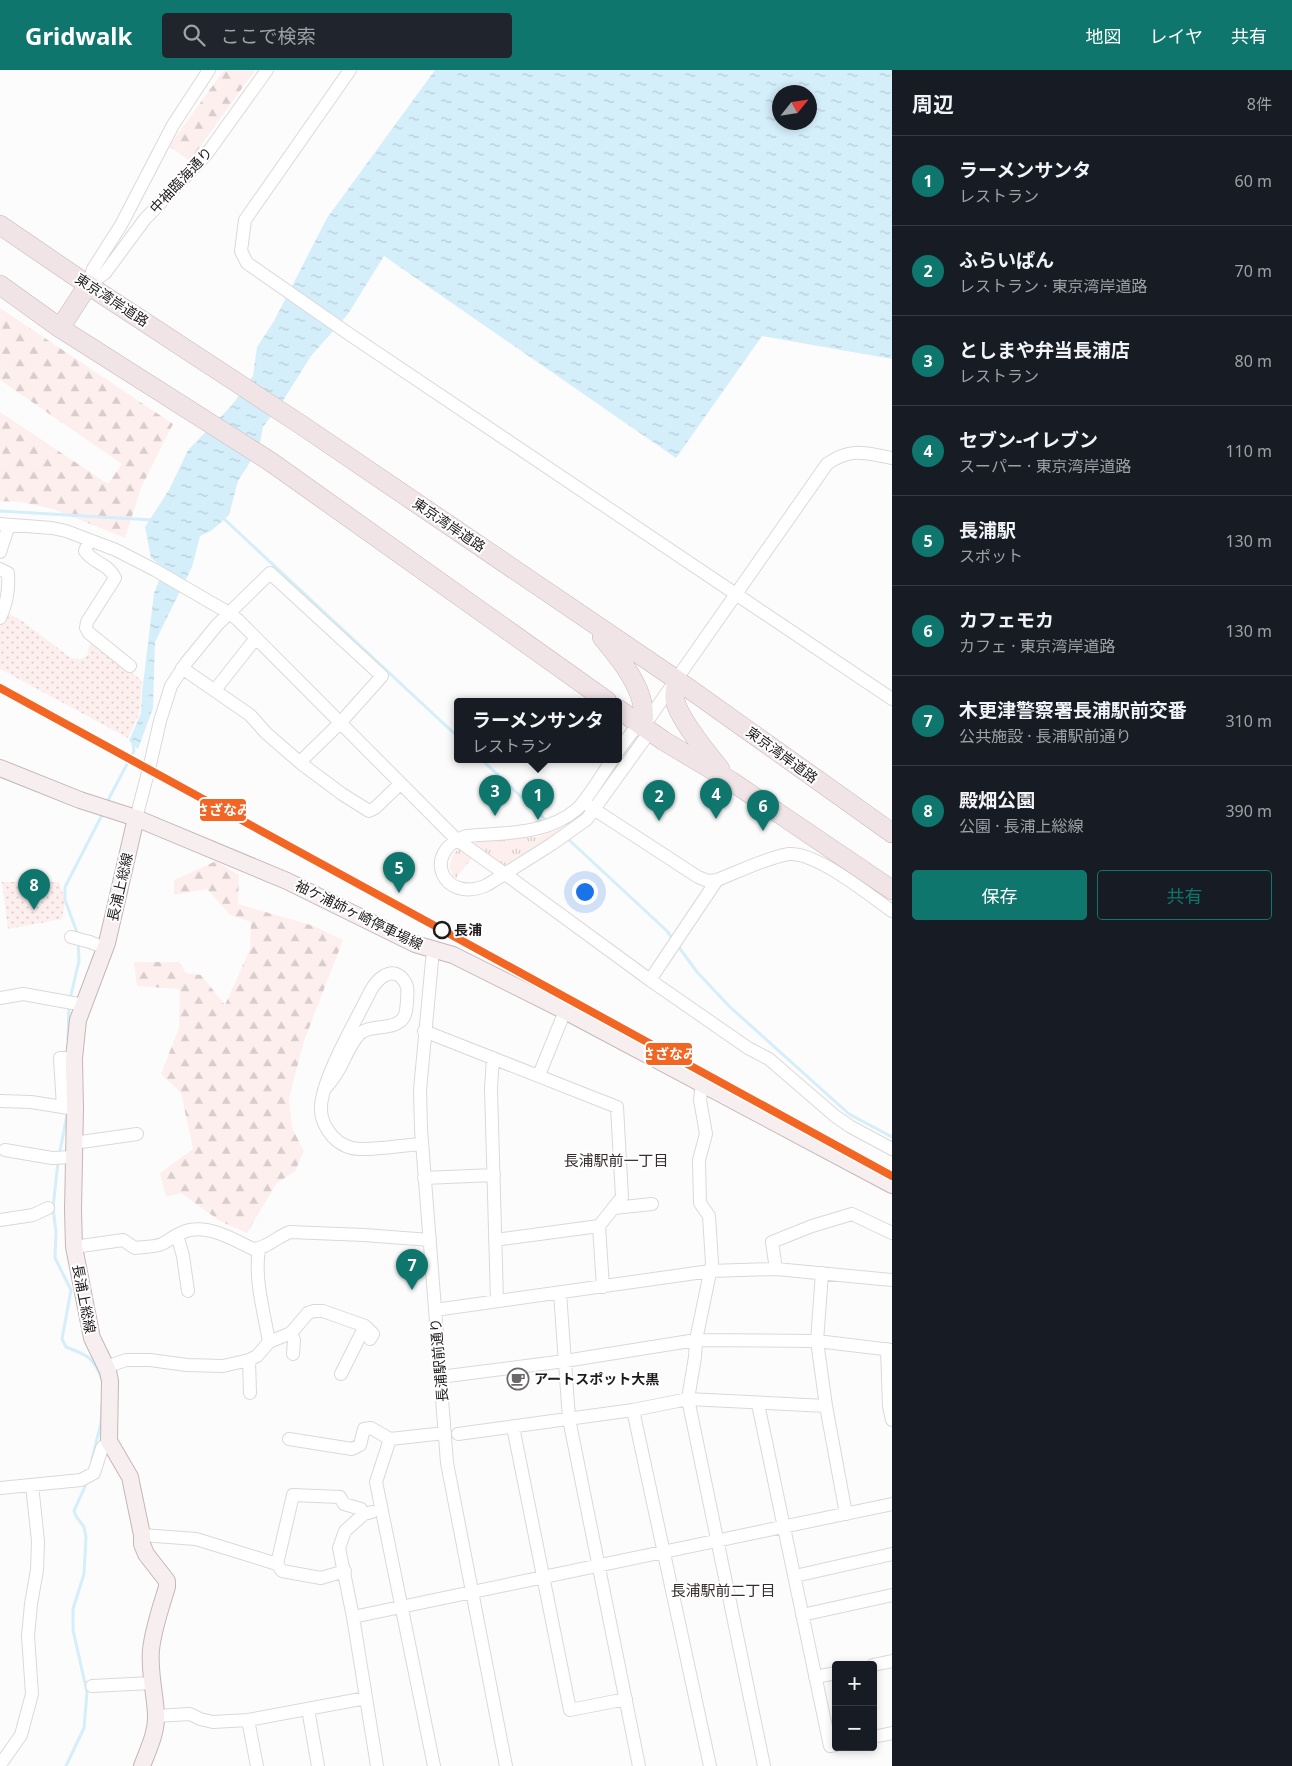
<!DOCTYPE html>
<html lang="ja">
<meta charset="utf-8">
<style>
body{margin:0;font-family:"Noto Sans","Noto Sans JP",sans-serif;background:#20242c;color:#f1f3f6}
.controls{position:absolute;right:15px;bottom:15px;display:grid;overflow:hidden;border-radius:5px;box-shadow:0 2px 8px #0003}
.controls button{width:45px;height:45px;display:grid;place-items:center;padding:0;border:0;border-bottom:1px solid #363941;background:#171b24;color:#f1f3f6;font:25px sans-serif}
.compass{position:absolute;left:772px;top:15px;width:45px;height:45px;border-radius:50%;background:#171b24;box-shadow:0 2px 8px #0003;rotate:60deg}
.you{position:absolute;left:584px;top:821px;width:18px;height:18px;margin:-12px;border:4px solid #fff;border-radius:50%;background:#1a73e8;box-shadow:0 0 0 8px #1a73e833}
.badge{display:grid;place-items:center;width:32px;height:32px;border-radius:50%;background:#0f766e;color:#fff;font-size:16px;font-weight:700}
.pin{position:absolute;translate:-50% -41px;filter:drop-shadow(0 1px 2px #0008)}
.pin::after{content:'';position:absolute;top:26px;width:18px;height:15px;background:inherit;clip-path:polygon(0 0,100% 0,50% 100%)}
.popup{position:absolute;left:454px;top:628px;width:168px;height:65px;box-sizing:border-box;display:grid;place-content:center;border-radius:5px;background:#171b24;filter:drop-shadow(0 1px 4px #0005);font-size:16px;white-space:nowrap;color:#9ea1a6}
.popup b{font-size:19px;color:#f1f3f6}
.popup::after{content:'';position:absolute;left:50%;top:100%;margin-left:-10px;border:10px solid transparent;border-top-color:#171b24}
.list{margin:0;padding:0;list-style:none}
h2{display:flex;justify-content:space-between;align-items:center;height:65px;margin:0;padding:0 20px;font-size:21px}
h2 small{font-size:16px;font-weight:400;color:#9ea1a6}
.list li{display:grid;grid-template-columns:32px 1fr auto;gap:15px;align-items:center;box-sizing:border-box;height:90px;padding:0 20px;border-top:1px solid #363941}
.list b{display:block;font-size:19px;white-space:nowrap}
.list p{margin:0;font-size:16px;white-space:nowrap;color:#9ea1a6}
.list em{font-size:16px;font-style:normal;color:#9ea1a6}
.actions{display:flex;gap:10px;padding:15px 20px}
.actions a{flex:1;padding:11px 0;border:1px solid #0f766e;border-radius:5px;text-align:center;font-size:18px;color:#0f766e}
.actions .main{background:#0f766e;color:#fff}
.icon{flex:none;width:28px;height:28px;fill:none;stroke:currentColor;stroke-width:2;stroke-linecap:round;stroke-linejoin:round}
.map{position:relative;flex:none;width:892px;height:1696px;overflow:hidden}
header{display:flex;align-items:center;gap:30px;box-sizing:border-box;height:70px;padding:0 25px;background:#0f766e;color:#fff}
header strong{font-size:24px}
nav{display:flex;gap:28px;margin-inline-start:auto;font-size:18px}
.search{width:350px;height:45px;background:#20242c;display:flex;align-items:center;gap:12px;box-sizing:border-box;padding:0 18px;border-radius:5px;color:#9ea1a6;font-size:19px}
main{display:flex}
aside{flex:1;background:#171b24}
.map>svg:first-child{display:block}
.grass{fill:url(#grass-tufts)}
.forest{fill:url(#forest-firs)}
.park{fill:url(#park-dots)}
.water{fill:url(#water-ripples);fill-rule:evenodd}
.lines{fill:none;stroke-linecap:round;stroke-linejoin:round}
.stream{stroke:#d4eefa;stroke-width:3}
.minor-casing{stroke:#dcd8d8;stroke-width:14}
.major-casing{stroke:#c5b6b8;stroke-width:18}
.highway-casing{stroke:#c5b6b8;stroke-width:20}
.minor{stroke:#fff;stroke-width:12}
.major{stroke:#f7eeef;stroke-width:16}
.highway{stroke:#f1e4e6;stroke-width:19}
.rail-1-casing{stroke:#fff;stroke-width:11}
.rail-1{stroke:#f26522;stroke-width:8}
.stop-dot{fill:#fff;stroke:#1f1a1b;stroke-width:2.5}
.labels{text-anchor:middle;stroke-width:4;stroke-linejoin:round;paint-order:stroke}
.street-label{font-size:14px;fill:#1f1a1b;stroke:#fff}
.stop-label{font-size:14px;font-weight:bold;fill:#1f1a1b;stroke:#fff;text-anchor:start}
.poi-label{font-size:14px;font-weight:bold;fill:#1f1a1b;stroke:#fff;text-anchor:start}
.neighbourhood-label{font-size:15px;fill:#382d2e;stroke:#fff}
.line-badge{stroke:#fff;stroke-width:2}
.badge-label{font-size:14px;text-anchor:middle;font-weight:bold;fill:#fff}
</style>
<header>
<strong>Gridwalk</strong>
<div class="search"><svg class="icon" aria-label="search" viewBox="0 0 24 24"><circle cx="10" cy="10" r="6"/><path d="M15 15l6 6"/></svg>ここで検索</div>
<nav><a>地図</a><a>レイヤ</a><a>共有</a></nav>
</header>
<main>
<div class="map">
<svg width="892" height="1696" viewBox="0 0 892 1696">
<defs>
<pattern id="grass-tufts" width="24" height="20" patternUnits="userSpaceOnUse" patternTransform="scale(1.25)"><rect width="24" height="20" fill="#feefef"/><path d="M3 7l-1-3M5 7V3M7 7l1-3M15 17l-1-3M17 17v-4M19 17l1-3" fill="none" stroke="#d9cccc"/></pattern>
<pattern id="forest-firs" width="22" height="20" patternUnits="userSpaceOnUse" patternTransform="scale(1.25)"><rect width="22" height="20" fill="#feefef"/><path d="M5 1l3.5 6h-7zM16 11l3.5 6h-7z" fill="#d9cccc"/></pattern>
<pattern id="park-dots" width="8" height="8" patternUnits="userSpaceOnUse" patternTransform="scale(1.25)"><rect width="8" height="8" fill="#feefef"/><path d="M2 2h.1M6 6h.1" fill="none" stroke="#d9cccc" stroke-width="1.8" stroke-linecap="round"/></pattern>
<pattern id="water-ripples" width="26" height="14" patternUnits="userSpaceOnUse" patternTransform="scale(1.25)"><rect width="26" height="14" fill="#d4eefa"/><path d="M2 4q2-2 4 0t4 0M15 11q2-2 4 0t4 0" fill="none" stroke="#b6ccd6"/></pattern>
</defs>
<rect width="100%" height="100%" fill="#fdfcfc"/>
<path class="grass" d="M 568,756 L 568,757 L 506,796 L 503,796 L 474,773 L 480,770 L 537,767 Z
M 458,779 L 462,779 L 473,787 L 456,808 L 453,806 L 449,797 L 453,785 Z"/>
<path class="forest" d="M 224,0 L 255,0 L 190,91 L 169,76 Z
M 0,238 L 173,354 L 141,418 L 125,468 L 53,439 L 20,432 L 0,431 L 0,342 L 108,414 L 122,394 L 0,310 Z
M 216,791 L 239,805 L 238,834 L 314,856 L 343,870 L 304,971 L 289,1028 L 292,1058 L 304,1081 L 295,1101 L 276,1114 L 247,1163 L 220,1151 L 181,1123 L 166,1127 L 160,1103 L 193,1079 L 181,1023 L 161,1004 L 179,958 L 180,919 L 137,916 L 134,892 L 179,892 L 186,903 L 201,905 L 225,935 L 250,879 L 251,852 L 230,845 L 207,819 L 174,825 L 174,810 Z"/>
<path class="park" d="M 6,542 L 22,551 L 71,588 L 81,589 L 87,586 L 91,569 L 142,611 L 140,642 L 128,668 L 0,599 L 0,556 Z
M 2,812 L 59,812 L 65,830 L 62,849 L 8,859 Z"/>
<path class="water" d="M 435,0 L 892,0 L 892,289 L 762,266 L 676,388 L 384,186 L 348,244 L 311,286 L 284,329 L 263,357 L 259,378 L 238,411 L 229,445 L 211,461 L 200,466 L 192,497 L 155,572 L 153,638 L 138,679 L 129,671 L 141,643 L 142,623 L 154,523 L 164,498 L 151,488 L 145,457 L 169,420 L 188,380 L 232,335 L 253,306 L 257,277 L 274,251 L 327,148 ZM 779,22 L 809,22 L 809,52 L 779,52 Z"/>
<g class="lines">
<path class="stream" d="M 0,441 L 152,450
M 222,447 L 458,667
M 481,689 L 547,751
M 107,732 L 134,681 L 133,673
M 567,768 L 667,861 L 673,869
M 78,865 L 65,830 L 65,817 L 103,743
M 678,876 L 697,902 L 729,936 L 849,1044 L 892,1067
M 70,929 L 79,891 L 78,871
M 68,969 L 69,935
M 59,1086 L 67,1045
M 58,1092 L 53,1138 L 56,1162 L 55,1188 L 71,1220 L 62,1269 L 66,1277 C 87,1285 94,1287 102,1310
M 92,1389 L 101,1353 L 102,1333
M 66,1696 L 84,1658 L 87,1622 L 73,1560 L 73,1539 L 84,1504 L 86,1467 L 84,1457 L 76,1446 L 74,1441 L 87,1412"/>
<g class="minor-casing">
<path id="minor" d="M 350,0 L 245,150 L 241,181 L 247,193 L 349,264 L 892,629
M 88,215 L 105,203 L 145,149 L 206,85 L 267,0
M 88,215 L 93,199 L 121,155 L 173,55 L 209,0
M 0,454 L 52,458 L 66,461 L 116,480 L 155,500 L 229,543 L 238,550 L 456,769 L 505,804 L 650,910 L 748,978 L 769,989 L 835,1046 L 851,1057 L 892,1079
M 89,470 L 85,481 C 94,494 108,493 115,508 L 87,552 L 86,558 L 89,563 L 130,596
M 0,482 L 9,455
M 0,499 L 8,503 C 9,520 7,532 0,548
M 182,598 L 250,645 L 266,663 L 303,695 L 342,724 L 369,741 L 375,738 L 400,714
M 215,620 L 256,568
M 618,681 L 633,661 L 643,657 L 827,394 C 851,377 865,383 892,388
M 613,689 C 603,702 588,729 577,739 C 547,765 504,763 466,766 C 420,782 443,835 487,815 L 552,774 L 587,749 L 646,667 L 643,657
M 589,736 L 698,807 L 708,811 L 717,810 C 738,802 768,787 789,784 C 817,782 869,825 892,841
M 136,748 L 149,699 L 160,651 L 171,616 L 186,593 L 217,555 L 270,503 L 382,606 L 341,652 L 300,692
M 71,867 L 90,872 L 105,878
M 433,880 L 420,1020 L 421,1059 L 447,1393 L 506,1696
M 650,910 L 717,810
M 0,928 L 23,924 L 84,935
M 424,961 L 617,1037 L 622,1127 L 599,1156 L 495,1170
M 493,988 L 491,1018 L 497,1231
M 539,1005 L 565,941
M 702,1013 L 700,1030 L 706,1064 L 699,1090 L 700,1133 L 709,1146 L 712,1193 L 696,1270 L 695,1287 L 688,1329 L 764,1696
M 324,1020 C 329,1014 334,1008 338,1001 C 345,990 351,970 362,962 C 374,954 395,961 404,947 C 407,942 406,937 407,932 C 407,927 408,922 407,917 C 406,913 404,910 401,907 C 389,897 377,910 371,920 C 357,949 323,1006 321,1036 C 320,1048 325,1058 333,1067 C 340,1074 350,1079 360,1079 C 378,1080 403,1075 421,1074
M 0,1031 L 31,1032 L 75,1039
M 63,1037 L 60,988 L 74,988
M 74,1073 L 137,1064
M 5,1080 L 52,1088 L 74,1087
M 424,1108 L 494,1105
M 614,1138 L 652,1134
M 0,1150 L 33,1145 L 48,1138
M 599,1156 L 603,1217
M 177,1165 L 183,1186 L 188,1221
M 74,1177 L 123,1170 L 135,1178 C 143,1177 154,1177 162,1174 C 171,1169 179,1162 190,1160 C 211,1156 235,1170 253,1179 C 266,1179 278,1166 290,1162 L 364,1165 L 430,1170
M 259,1179 C 254,1209 264,1242 269,1272
M 776,1199 L 772,1172 L 812,1156 L 852,1144 L 892,1163
M 822,1203 L 817,1271 L 826,1336 L 846,1444
M 560,1223 L 569,1349 L 639,1696
M 435,1240 L 710,1201 L 776,1199 L 892,1210
M 291,1263 L 294,1270 L 293,1284
M 887,1279 L 889,1336 L 892,1350
M 249,1290 L 250,1323
M 106,1297 L 126,1290 L 150,1290 L 187,1295 L 223,1296 L 249,1290 L 257,1286 L 269,1272 L 291,1263 L 308,1243 L 314,1241 L 323,1241 L 365,1256 L 373,1264 L 370,1269
M 341,1304 L 365,1256
M 440,1307 L 565,1291 L 696,1270 L 817,1271 L 892,1280
M 758,1334 L 830,1676 L 836,1675
M 633,1340 L 710,1696
M 513,1357 L 570,1640 L 626,1629
M 458,1364 L 633,1340 L 688,1329 L 826,1336
M 289,1369 L 352,1379 L 360,1375 L 364,1359 L 371,1358 L 390,1369
M 0,1418 L 81,1410 L 94,1403 L 102,1378 L 109,1371
M 364,1444 L 345,1461 L 339,1478 L 353,1547 L 377,1696
M 142,1465 L 196,1469 L 277,1494 L 282,1501 L 321,1508 L 345,1501
M 277,1494 L 293,1425 L 340,1427 L 344,1434 L 361,1439 L 364,1444 L 372,1442
M 795,1506 L 892,1484
M 802,1545 L 892,1525
M 353,1547 C 532,1508 712,1472 892,1434
M 873,1595 L 892,1591
M 815,1607 L 836,1603
M 92,1616 L 152,1613
M 308,1639 L 318,1696
M 156,1646 L 190,1644 L 200,1649 L 213,1652 L 248,1650 L 366,1628
M 248,1650 L 257,1696
M 873,1667 L 892,1663
M 2,1692 L 21,1665 L 32,1624 L 28,1566 L 31,1534 L 37,1500 L 38,1471 L 32,1415
M 434,1696 L 376,1412 L 390,1369 L 445,1363"/>
</g>
<g class="major-casing">
<path id="major" d="M 0,698 L 80,730 L 136,748 L 287,811 L 415,874 L 453,885 L 565,941 L 892,1115
M 136,748 L 107,873 L 78,950 L 74,988 L 75,1039 L 73,1140 L 74,1177 L 92,1268 L 108,1301 L 110,1311 L 109,1371 L 130,1407 L 142,1465 L 142,1474 L 146,1484 L 167,1511 L 167,1517 C 161,1537 153,1559 151,1580 C 149,1602 155,1623 156,1645 C 157,1662 148,1680 142,1696"/>
</g>
<g class="highway-casing">
<path id="highway" d="M 0,155 L 88,215 L 300,354 L 677,610 L 892,763
M 0,215 L 60,258 L 271,392 L 607,631
M 60,258 L 88,215
M 602,567 C 618,587 639,611 643,637 C 644,644 643,651 643,657
M 677,610 C 676,616 674,624 675,630 C 679,649 707,683 720,699
M 618,639 L 664,671 L 731,711 L 892,820"/>
</g>
<use href="#minor" class="minor"/>
<use href="#major" class="major"/>
<use href="#highway" class="highway"/>
<g class="rail-1-casing">
<path id="rail-1" d="M 0,618 L 892,1106"/>
</g>
<use href="#rail-1" class="rail-1"/>
</g>
<defs>
<g id="cafe-ring" transform="scale(1.125)"><circle r="9.5" fill="#fff" stroke="#6d696a" stroke-width="1.5"/><path d="M-5.5-4.5H6V0H3Q3 3.5 0 3.5H-2.5Q-5.5 3.5-5.5 0ZM3-3.2v2h1.7v-2ZM-6 4.5H4V6H-6Z" fill="#6d696a"/></g>
</defs>
<g fill-rule="evenodd">
<use href="#cafe-ring" x="518" y="1309"/>
</g>
<circle class="stop-dot" cx="442" cy="860" r="8"/>
<g class="labels">
<g class="street-label">
<text transform="translate(181 110) rotate(-47)" y="5">中袖臨海通り</text>
<text transform="translate(112 230) rotate(33)" y="5">東京湾岸道路</text>
<text transform="translate(449 455) rotate(34)" y="5">東京湾岸道路</text>
<text transform="translate(782 685) rotate(36)" y="5">東京湾岸道路</text>
<text transform="translate(120 817) rotate(-77)" y="5">長浦上総線</text>
<text transform="translate(359 845) rotate(26)" y="5">袖ケ浦姉ヶ崎停車場線</text>
<text transform="translate(84 1229) rotate(79)" y="5">長浦上総線</text>
<text transform="translate(439 1290) rotate(-95)" y="5">長浦駅前通り</text>
</g>
<g class="stop-label">
<text x="454" y="865">長浦</text>
</g>
<g class="poi-label">
<text x="534" y="1314">アートスポット大黒</text>
</g>
<g class="neighbourhood-label">
<text x="616" y="1096">長浦駅前一丁目</text>
<text x="723" y="1526">長浦駅前二丁目</text>
</g>
</g>
<g class="line-badge">
<rect x="199" y="728" width="48" height="24" rx="5" fill="#f26522"/>
<rect x="645" y="972" width="48" height="24" rx="5" fill="#f26522"/>
</g>
<g class="badge-label">
<text x="223" y="745">さざなみ</text>
<text x="669" y="989">さざなみ</text>
</g>
</svg>
<div class="controls">
<button>+</button>
<button>−</button>
</div>
<svg class="compass" viewBox="-18 -18 36 36"><path d="M0-13l5 13h-10z" fill="#e53935"/><path d="M0 13l5-13h-10z" fill="#9ea1a6"/></svg>
<div class="you"></div>
<div class="pin badge" style="left:538px;top:750px">1</div>
<div class="popup"><b>ラーメンサンタ</b>レストラン</div>
<div class="pin badge" style="left:659px;top:751px">2</div>
<div class="pin badge" style="left:495px;top:746px">3</div>
<div class="pin badge" style="left:716px;top:749px">4</div>
<div class="pin badge" style="left:399px;top:823px">5</div>
<div class="pin badge" style="left:763px;top:761px">6</div>
<div class="pin badge" style="left:412px;top:1220px">7</div>
<div class="pin badge" style="left:34px;top:840px">8</div>
</div>
<aside>
<h2>周辺<small>8件</small></h2>
<ul class="list">
<li><span class="badge">1</span><div><b>ラーメンサンタ</b><p>レストラン</p></div><em>60 m</em></li>
<li><span class="badge">2</span><div><b>ふらいぱん</b><p>レストラン · 東京湾岸道路</p></div><em>70 m</em></li>
<li><span class="badge">3</span><div><b>としまや弁当長浦店</b><p>レストラン</p></div><em>80 m</em></li>
<li><span class="badge">4</span><div><b>セブン-イレブン</b><p>スーパー · 東京湾岸道路</p></div><em>110 m</em></li>
<li><span class="badge">5</span><div><b>長浦駅</b><p>スポット</p></div><em>130 m</em></li>
<li><span class="badge">6</span><div><b>カフェモカ</b><p>カフェ · 東京湾岸道路</p></div><em>130 m</em></li>
<li><span class="badge">7</span><div><b>木更津警察署長浦駅前交番</b><p>公共施設 · 長浦駅前通り</p></div><em>310 m</em></li>
<li><span class="badge">8</span><div><b>殿畑公園</b><p>公園 · 長浦上総線</p></div><em>390 m</em></li>
</ul>
<div class="actions"><a class="main">保存</a><a>共有</a></div>
</aside>
</main>
